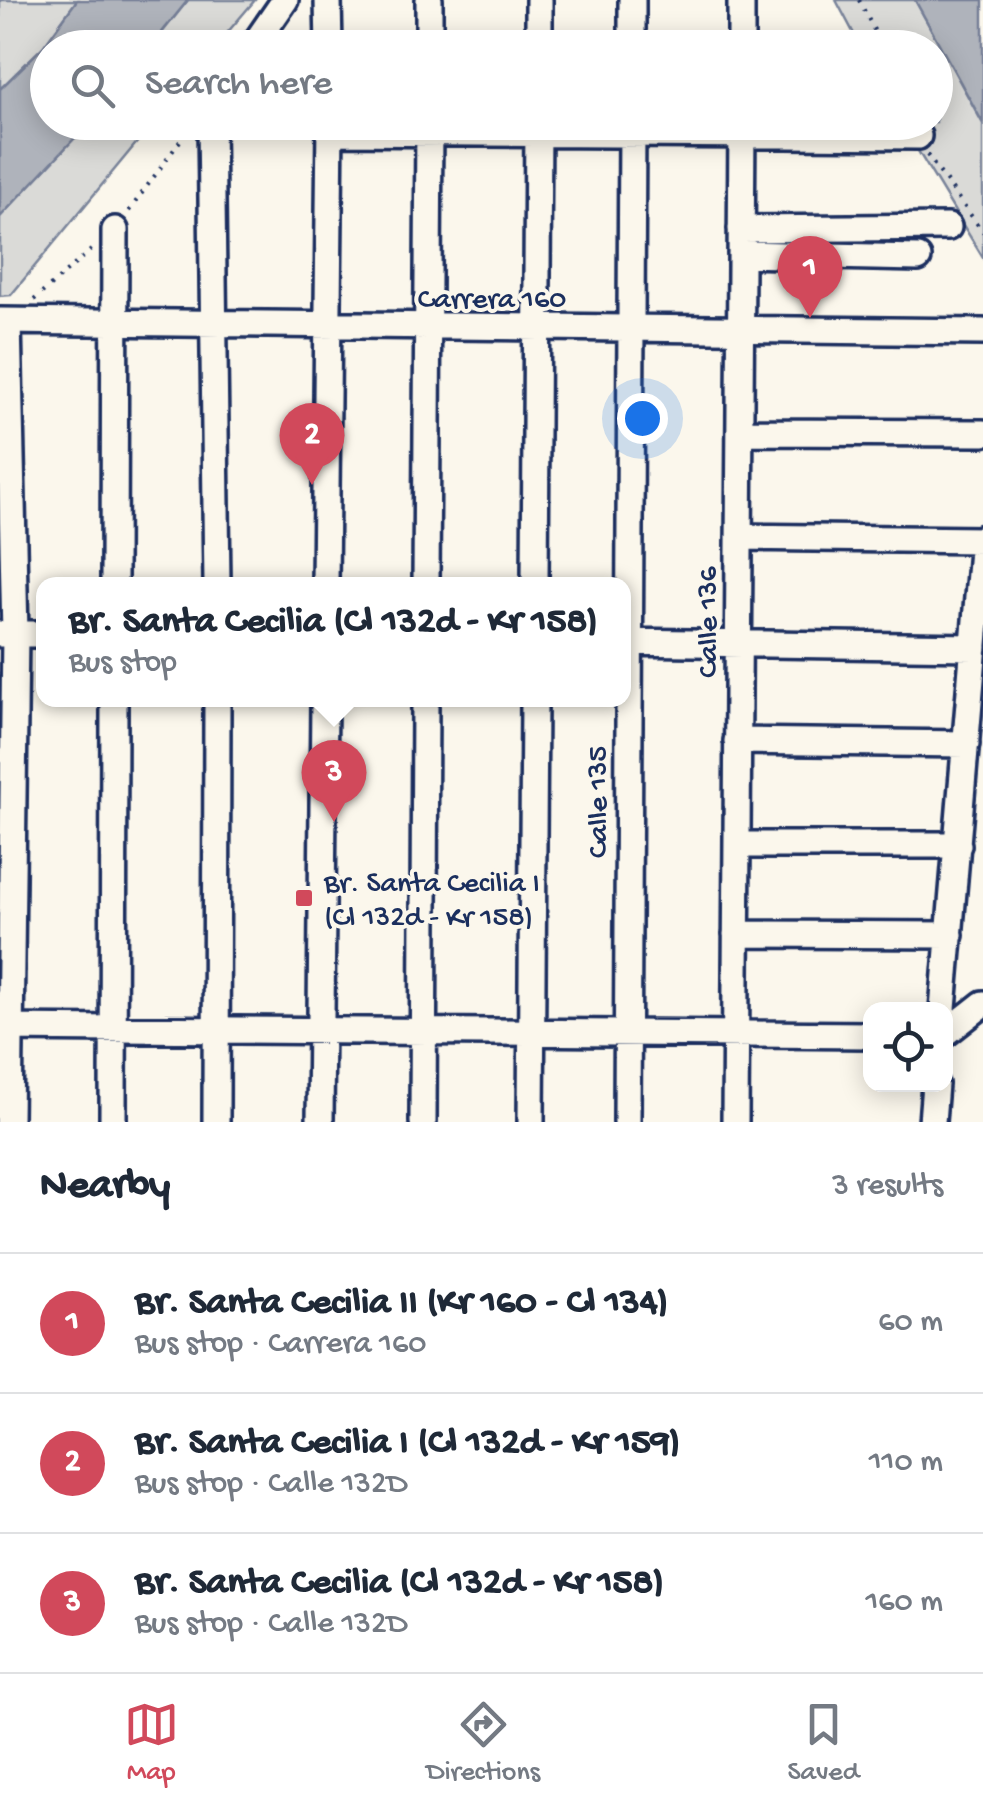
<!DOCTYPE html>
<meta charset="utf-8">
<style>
body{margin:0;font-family:"Gochi Hand",sans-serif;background:#f6f6f7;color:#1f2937}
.controls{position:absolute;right:30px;bottom:30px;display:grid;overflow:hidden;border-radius:20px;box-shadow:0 5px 25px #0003}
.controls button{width:90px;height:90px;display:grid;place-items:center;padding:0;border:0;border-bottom:2px solid #e0e1e3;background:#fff;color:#1f2937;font:50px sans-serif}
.you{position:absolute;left:642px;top:418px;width:35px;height:35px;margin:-25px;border:8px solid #fff;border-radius:50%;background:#1a73e8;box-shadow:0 0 0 15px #1a73e833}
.badge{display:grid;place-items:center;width:65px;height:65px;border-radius:50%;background:#d1495b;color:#fff;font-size:32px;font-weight:700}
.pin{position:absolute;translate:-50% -82px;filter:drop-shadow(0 2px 5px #0008)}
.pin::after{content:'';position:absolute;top:52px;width:35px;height:30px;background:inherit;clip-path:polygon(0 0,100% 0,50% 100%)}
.popup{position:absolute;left:36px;top:577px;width:595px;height:130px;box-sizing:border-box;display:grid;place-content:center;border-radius:20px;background:#fff;filter:drop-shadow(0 2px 8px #0005);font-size:32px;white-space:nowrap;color:#747a83}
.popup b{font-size:38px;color:#1f2937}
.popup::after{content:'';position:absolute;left:50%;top:100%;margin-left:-20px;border:20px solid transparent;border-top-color:#fff}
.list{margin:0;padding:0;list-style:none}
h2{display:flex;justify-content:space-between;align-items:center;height:130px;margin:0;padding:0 40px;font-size:42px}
h2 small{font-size:32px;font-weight:400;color:#747a83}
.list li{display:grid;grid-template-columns:65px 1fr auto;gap:30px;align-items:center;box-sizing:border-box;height:140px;padding:0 40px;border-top:2px solid #e0e1e3}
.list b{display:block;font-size:38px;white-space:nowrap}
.list p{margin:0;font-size:32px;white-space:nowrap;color:#747a83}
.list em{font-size:32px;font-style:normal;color:#747a83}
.icon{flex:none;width:55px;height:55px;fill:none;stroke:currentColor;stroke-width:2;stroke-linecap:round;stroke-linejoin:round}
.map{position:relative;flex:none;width:983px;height:1122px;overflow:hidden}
.search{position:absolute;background:#fff;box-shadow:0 5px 25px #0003;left:30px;right:30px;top:30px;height:110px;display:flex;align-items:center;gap:25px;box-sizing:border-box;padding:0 35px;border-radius:55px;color:#747a83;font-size:38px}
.sheet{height:550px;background:#fff}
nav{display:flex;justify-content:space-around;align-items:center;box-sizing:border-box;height:140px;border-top:2px solid #e0e1e3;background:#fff;font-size:28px;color:#747a83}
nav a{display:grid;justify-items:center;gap:5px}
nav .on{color:#d1495b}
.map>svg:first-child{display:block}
.green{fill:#dadad7;stroke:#7a849a;stroke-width:2.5}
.water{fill:#afb3bb;stroke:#747e96;stroke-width:2.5}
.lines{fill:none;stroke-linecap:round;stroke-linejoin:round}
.minor-casing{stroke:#1b2f5e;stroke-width:32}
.path{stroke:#1b2f5e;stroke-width:4;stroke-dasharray:2.5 8;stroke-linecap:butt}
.minor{stroke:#fbf7ec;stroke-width:25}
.poi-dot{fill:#d1495b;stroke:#fbf7ec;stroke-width:4}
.labels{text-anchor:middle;stroke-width:8;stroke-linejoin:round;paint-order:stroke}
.street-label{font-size:30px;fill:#1b2f5e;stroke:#fbf7ec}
.poi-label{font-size:30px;fill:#1b2f5e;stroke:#fbf7ec;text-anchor:start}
</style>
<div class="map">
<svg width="983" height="1122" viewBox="0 0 983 1122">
<rect width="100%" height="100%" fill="#fbf7ec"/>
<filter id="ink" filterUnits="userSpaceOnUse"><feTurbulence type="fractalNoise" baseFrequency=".01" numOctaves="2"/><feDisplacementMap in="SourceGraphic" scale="20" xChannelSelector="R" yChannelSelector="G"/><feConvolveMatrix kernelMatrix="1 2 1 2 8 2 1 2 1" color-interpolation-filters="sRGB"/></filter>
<g filter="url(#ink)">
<path class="green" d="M 0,0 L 77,0 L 43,47 L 0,89 Z
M 188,0 L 255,0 L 215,47 L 150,48 Z
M 836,0 L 915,0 L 983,124 L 983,258 L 901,123 L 936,122 L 936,48 L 861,47 Z
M 89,123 L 153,123 L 11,295 L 0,296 L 0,217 Z"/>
<path class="water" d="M 77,0 L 188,0 L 150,47 L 48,48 L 48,122 L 89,123 L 0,217 L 0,89 L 43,47 Z
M 915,0 L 983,0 L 983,123 Z"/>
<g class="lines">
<g class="minor-casing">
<path id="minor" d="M 328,0 L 329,48
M 741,0 L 741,48
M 252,48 L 285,0
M 429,48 L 429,0
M 539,48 L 539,0
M 632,48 L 632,0
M 211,122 L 217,584
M 330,132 L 918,136
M 741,229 L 948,227
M 741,254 L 918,258
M 0,321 L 983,332
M 8,322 L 15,634 L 9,1122
M 740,432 L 983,433
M 739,537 L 983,540
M 114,584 L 115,230
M 325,584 L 330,122
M 426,584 L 429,122
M 535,584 L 538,122
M 0,634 L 44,634
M 624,642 L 974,647
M 737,741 L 966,744
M 737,845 L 958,845
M 736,934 L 950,935
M 943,1009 L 983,538
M 0,1028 L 870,1035
M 946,1033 L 983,1004
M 113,1122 L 114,700
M 216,1122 L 217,700
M 320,1122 L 324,700
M 423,1122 L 425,700
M 531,1122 L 534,700
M 627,1122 L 632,122
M 735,1122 L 742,122
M 932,1122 L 935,1084"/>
</g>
<path class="path" d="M 859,0 L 883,48
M 927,155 L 983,232
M 129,211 L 188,130
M 34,300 L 91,250"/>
<use href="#minor" class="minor"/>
</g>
</g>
<rect class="poi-dot" x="294" y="888" width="20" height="20" rx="5"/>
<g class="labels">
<g class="street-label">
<text x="492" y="307">Carrera 160</text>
<text transform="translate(706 622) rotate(-90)" y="10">Calle 136</text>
<text transform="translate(596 802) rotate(-90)" y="10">Calle 135</text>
</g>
<g class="poi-label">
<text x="324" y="891">Br. Santa Cecilia I<tspan x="324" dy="34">(Cl 132d - Kr 158)</tspan></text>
</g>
</g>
</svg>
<div class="controls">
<button><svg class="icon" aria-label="locate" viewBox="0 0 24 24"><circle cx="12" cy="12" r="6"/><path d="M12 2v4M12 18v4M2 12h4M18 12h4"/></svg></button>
</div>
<div class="you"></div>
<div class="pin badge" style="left:810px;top:318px">1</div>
<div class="pin badge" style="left:312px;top:485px">2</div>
<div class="pin badge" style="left:334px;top:822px">3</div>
<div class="popup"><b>Br. Santa Cecilia (Cl 132d - Kr 158)</b>Bus stop</div>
<div class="search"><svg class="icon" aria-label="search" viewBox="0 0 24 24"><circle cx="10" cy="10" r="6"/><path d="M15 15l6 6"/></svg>Search here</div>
</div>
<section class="sheet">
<h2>Nearby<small>3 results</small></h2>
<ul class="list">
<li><span class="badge">1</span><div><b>Br. Santa Cecilia II (Kr 160 - Cl 134)</b><p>Bus stop · Carrera 160</p></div><em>60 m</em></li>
<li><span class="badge">2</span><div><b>Br. Santa Cecilia I (Cl 132d - Kr 159)</b><p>Bus stop · Calle 132D</p></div><em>110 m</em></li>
<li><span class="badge">3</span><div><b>Br. Santa Cecilia (Cl 132d - Kr 158)</b><p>Bus stop · Calle 132D</p></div><em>160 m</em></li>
</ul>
</section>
<nav>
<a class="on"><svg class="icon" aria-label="map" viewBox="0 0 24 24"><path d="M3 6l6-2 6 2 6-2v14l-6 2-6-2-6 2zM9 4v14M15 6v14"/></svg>Map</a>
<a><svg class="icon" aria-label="directions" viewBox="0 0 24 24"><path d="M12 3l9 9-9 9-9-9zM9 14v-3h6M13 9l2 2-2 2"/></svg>Directions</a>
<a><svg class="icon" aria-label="saved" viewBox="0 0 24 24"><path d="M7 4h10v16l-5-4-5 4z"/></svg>Saved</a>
</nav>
